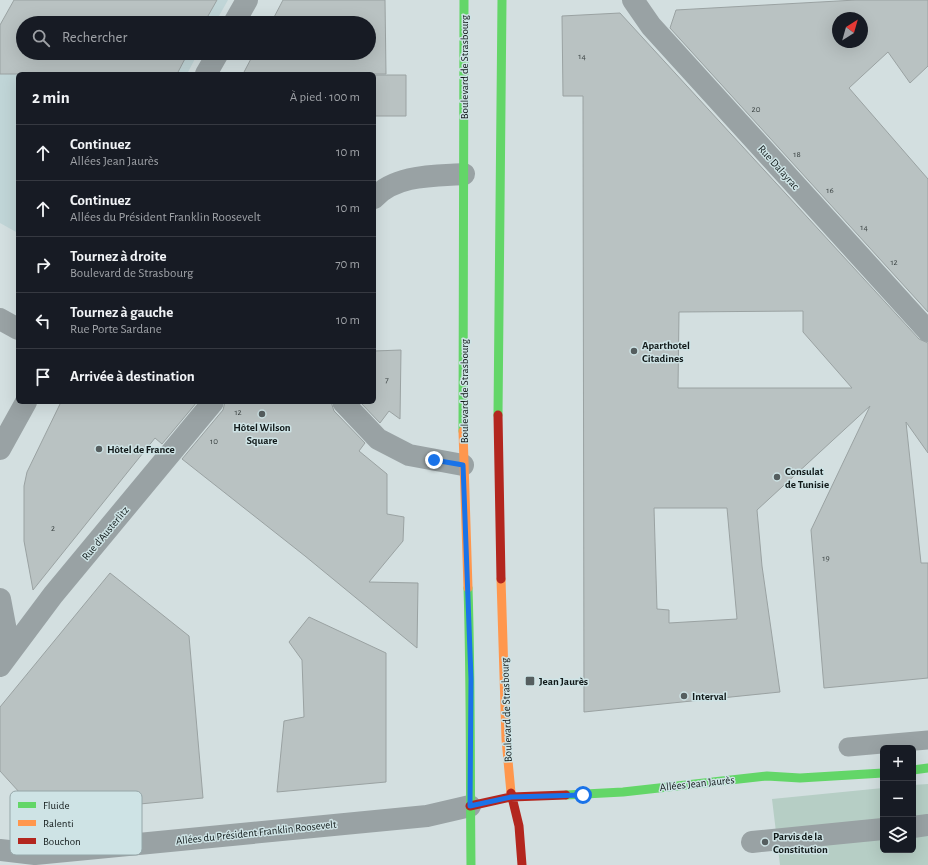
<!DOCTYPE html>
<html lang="fr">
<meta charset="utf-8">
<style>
body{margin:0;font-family:"Alegreya Sans",sans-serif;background:#20242c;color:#f1f3f6}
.controls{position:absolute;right:12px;bottom:12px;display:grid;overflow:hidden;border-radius:6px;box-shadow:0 4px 16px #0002}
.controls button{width:36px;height:36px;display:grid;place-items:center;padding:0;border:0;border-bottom:1px solid #363941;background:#171b24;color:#f1f3f6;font:20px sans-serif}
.compass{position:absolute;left:832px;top:12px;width:36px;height:36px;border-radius:50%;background:#171b24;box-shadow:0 4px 16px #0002;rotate:37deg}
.stop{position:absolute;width:12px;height:12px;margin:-9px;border:3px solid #1a73e8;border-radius:50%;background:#fff}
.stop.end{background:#1a73e8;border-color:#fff;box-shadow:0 1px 4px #0008}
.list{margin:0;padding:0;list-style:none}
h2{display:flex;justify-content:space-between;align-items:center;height:52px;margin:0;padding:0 16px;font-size:17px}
h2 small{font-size:13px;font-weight:400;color:#9ea1a6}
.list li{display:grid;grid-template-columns:26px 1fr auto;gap:12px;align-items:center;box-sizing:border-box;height:56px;padding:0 16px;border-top:1px solid #363941}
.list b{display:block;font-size:15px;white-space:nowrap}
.list p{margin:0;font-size:13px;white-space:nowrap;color:#9ea1a6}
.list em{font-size:13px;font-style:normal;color:#9ea1a6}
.icon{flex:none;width:22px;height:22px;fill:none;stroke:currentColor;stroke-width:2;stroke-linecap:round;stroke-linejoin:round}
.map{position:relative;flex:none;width:928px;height:865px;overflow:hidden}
.search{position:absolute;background:#171b24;box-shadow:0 4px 16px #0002;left:16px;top:16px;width:360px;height:44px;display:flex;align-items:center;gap:10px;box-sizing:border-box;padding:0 14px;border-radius:22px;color:#9ea1a6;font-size:15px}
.panel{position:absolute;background:#171b24;box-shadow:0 4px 16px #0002;left:16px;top:72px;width:360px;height:332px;border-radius:6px}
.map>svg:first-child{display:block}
.built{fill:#c0d5d7}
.green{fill:#b6cec5}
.building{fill:#b9c2c2;stroke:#9aa2a2;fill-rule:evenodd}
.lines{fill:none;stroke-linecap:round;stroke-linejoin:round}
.lane{stroke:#99a2a4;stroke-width:19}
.street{stroke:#99a2a4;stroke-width:22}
.fast{stroke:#63d668;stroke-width:9}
.slow{stroke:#ff974d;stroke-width:9}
.jam{stroke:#b3261e;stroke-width:9}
.route{stroke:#1a73e8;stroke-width:5}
.poi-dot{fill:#555e5f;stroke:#cee3e5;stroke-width:1.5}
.labels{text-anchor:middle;stroke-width:3;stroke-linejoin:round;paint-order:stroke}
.number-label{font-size:9px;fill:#3b4343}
.street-label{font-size:11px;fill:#111919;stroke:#cee3e5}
.poi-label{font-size:11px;font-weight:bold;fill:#111919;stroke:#cee3e5;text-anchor:start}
.key{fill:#cee3e5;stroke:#95a6a8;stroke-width:1}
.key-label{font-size:11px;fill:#111919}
</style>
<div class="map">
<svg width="928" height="865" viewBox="0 0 928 865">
<rect width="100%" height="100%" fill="#d3dfe0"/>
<path class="built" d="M 15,0 L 228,0 L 215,23 L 23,23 L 23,53 L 198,53 L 187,74 L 18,74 L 18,233 L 0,223 L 0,26 Z"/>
<path class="green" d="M 928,784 L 928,865 L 780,865 L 772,799 L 883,788 L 883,850 L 913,850 L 913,785 Z"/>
<path class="building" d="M 14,0 L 217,0 L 204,23 L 23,23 L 23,53 L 188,53 L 177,74 L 0,74 L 0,25 Z
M 283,0 L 385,0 L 386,74 L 243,74 L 254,53 L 369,53 L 369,23 L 271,23 Z
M 856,0 L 928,0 L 928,66 L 910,83 L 888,52 L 849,88 L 928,179 L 928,312 L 670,28 L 676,10 ZM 838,18 L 862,18 L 862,42 L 838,42 Z
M 620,13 L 919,339 L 928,343 L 928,453 L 906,422 L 921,563 L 928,563 L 928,678 L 824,688 L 811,530 L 870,406 L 757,510 L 762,566 L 780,692 L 584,712 L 583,96 L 563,96 L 562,16 ZM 803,311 L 803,332 L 852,388 L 678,388 L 679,312 ZM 654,508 L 727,508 L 737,619 L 669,623 L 669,610 L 657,609 Z
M 374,75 L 406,75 L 406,116 L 374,116 Z
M 401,350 L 400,419 L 389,411 L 380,423 L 360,402 L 374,402 L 374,351 Z
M 61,402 L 197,402 L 162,444 L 155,438 L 33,590 L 24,541 L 24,486 L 27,472 Z
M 225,402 L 331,402 L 334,411 L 365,443 L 359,451 L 387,474 L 387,514 L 404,517 L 403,541 L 369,582 L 418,583 L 417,648 L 305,556 L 182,459 L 223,410 Z
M 110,573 L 189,636 L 203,798 L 34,814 L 20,793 L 0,771 L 0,707 Z
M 309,617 L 386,653 L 386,782 L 277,792 L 284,721 L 304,717 L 302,660 L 289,642 Z"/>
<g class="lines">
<path class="lane" d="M 848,747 L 928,740"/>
<path class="street" d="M 633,0 L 651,26 L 928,331
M 234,23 L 247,0
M 206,74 L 218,53
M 374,198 C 396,174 435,176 464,174
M 0,319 L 18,329
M 343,402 L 378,439 L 409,455 L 463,465
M 0,449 L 26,402
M 0,599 L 10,652
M 0,666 L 53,595 L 213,402
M 913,827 L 928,825
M 752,842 L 883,829
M 0,850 L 35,854 L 427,816 L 470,806"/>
<path class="fast" d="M 498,415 L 502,0
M 463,431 L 464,0
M 468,588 C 471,680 470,773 471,865
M 913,770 L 928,768
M 566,795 L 623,792 L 767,776 L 800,778 L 883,773"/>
<path class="slow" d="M 463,431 L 468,588
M 501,579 L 506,739 L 511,793"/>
<path class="jam" d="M 498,415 L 501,579
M 511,793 L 519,826 L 522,865
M 470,806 L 511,797 L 566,795"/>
</g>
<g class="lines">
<path class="route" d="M 434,460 L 463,465 L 471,679 L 470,806 L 511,797 L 583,795"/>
</g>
<g class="poi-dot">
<circle cx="634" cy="351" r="4"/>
<circle cx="262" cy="414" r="4"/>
<circle cx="99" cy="449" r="4"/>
<circle cx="777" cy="477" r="4"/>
<rect x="525" y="676" width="10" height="10" rx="2"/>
<circle cx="684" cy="696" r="4"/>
<circle cx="765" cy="842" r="4"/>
</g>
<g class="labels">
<g class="number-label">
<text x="582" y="59">14</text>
<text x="756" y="112">20</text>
<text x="797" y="157">18</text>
<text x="830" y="193">16</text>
<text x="864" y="230">14</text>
<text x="894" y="265">12</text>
<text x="387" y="383">7</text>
<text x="238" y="415">12</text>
<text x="214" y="444">10</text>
<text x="53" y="531">2</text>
<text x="826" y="561">19</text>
</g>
<g class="street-label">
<text transform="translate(464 67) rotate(-90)" y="4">Boulevard de Strasbourg</text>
<text transform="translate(779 167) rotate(48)" y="4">Rue Dalayrac</text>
<text transform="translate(464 391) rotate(-90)" y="4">Boulevard de Strasbourg</text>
<text transform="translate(105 533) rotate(-50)" y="4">Rue d'Austerlitz</text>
<text transform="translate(506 710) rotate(-92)" y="4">Boulevard de Strasbourg</text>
<text transform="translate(697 783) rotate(-6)" y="4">Allées Jean Jaurès</text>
<text transform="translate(256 832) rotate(-6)" y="4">Allées du Président Franklin Roosevelt</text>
</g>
<g class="poi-label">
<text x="642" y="349">Aparthotel<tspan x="642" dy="13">Citadines</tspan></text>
<text x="262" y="431" text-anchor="middle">Hôtel Wilson<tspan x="262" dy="13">Square</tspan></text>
<text x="107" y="453">Hôtel de France</text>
<text x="785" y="475">Consulat<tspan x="785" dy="13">de Tunisie</tspan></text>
<text x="539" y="685">Jean Jaurès</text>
<text x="692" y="700">Interval</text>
<text x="773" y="840">Parvis de la<tspan x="773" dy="13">Constitution</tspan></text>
</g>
</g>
<rect x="10" y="791" width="132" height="64" rx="6" class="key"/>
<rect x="18" y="802" width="18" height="6" fill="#63d668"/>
<rect x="18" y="820" width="18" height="6" fill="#ff974d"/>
<rect x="18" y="838" width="18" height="6" fill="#b3261e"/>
<g class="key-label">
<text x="43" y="809">Fluide</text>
<text x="43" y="827">Ralenti</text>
<text x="43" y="845">Bouchon</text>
</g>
</svg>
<div class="controls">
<button>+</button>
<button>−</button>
<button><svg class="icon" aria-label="layers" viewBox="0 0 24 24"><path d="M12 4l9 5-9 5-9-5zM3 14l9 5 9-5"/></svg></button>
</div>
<svg class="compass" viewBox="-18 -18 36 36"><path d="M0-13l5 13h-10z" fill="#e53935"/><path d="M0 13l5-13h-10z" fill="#9ea1a6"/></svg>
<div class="stop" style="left:583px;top:795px"></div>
<div class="stop end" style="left:434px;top:460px"></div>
<div class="search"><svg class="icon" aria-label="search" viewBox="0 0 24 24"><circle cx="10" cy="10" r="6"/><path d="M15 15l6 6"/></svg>Rechercher</div>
<section class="panel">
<h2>2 min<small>À pied · 100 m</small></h2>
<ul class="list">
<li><svg class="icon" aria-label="ahead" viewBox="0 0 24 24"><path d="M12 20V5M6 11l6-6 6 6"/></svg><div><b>Continuez</b><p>Allées Jean Jaurès</p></div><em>10 m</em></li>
<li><svg class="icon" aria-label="ahead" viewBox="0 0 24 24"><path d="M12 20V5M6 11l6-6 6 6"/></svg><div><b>Continuez</b><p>Allées du Président Franklin Roosevelt</p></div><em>10 m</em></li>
<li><svg class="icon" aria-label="right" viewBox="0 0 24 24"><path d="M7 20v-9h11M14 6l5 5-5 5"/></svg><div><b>Tournez à droite</b><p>Boulevard de Strasbourg</p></div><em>70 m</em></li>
<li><svg class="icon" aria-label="left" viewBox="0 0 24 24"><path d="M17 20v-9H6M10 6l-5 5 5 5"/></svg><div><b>Tournez à gauche</b><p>Rue Porte Sardane</p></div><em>10 m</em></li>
<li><svg class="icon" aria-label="arrive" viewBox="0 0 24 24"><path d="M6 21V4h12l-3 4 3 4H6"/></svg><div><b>Arrivée à destination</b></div></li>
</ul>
</section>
</div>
